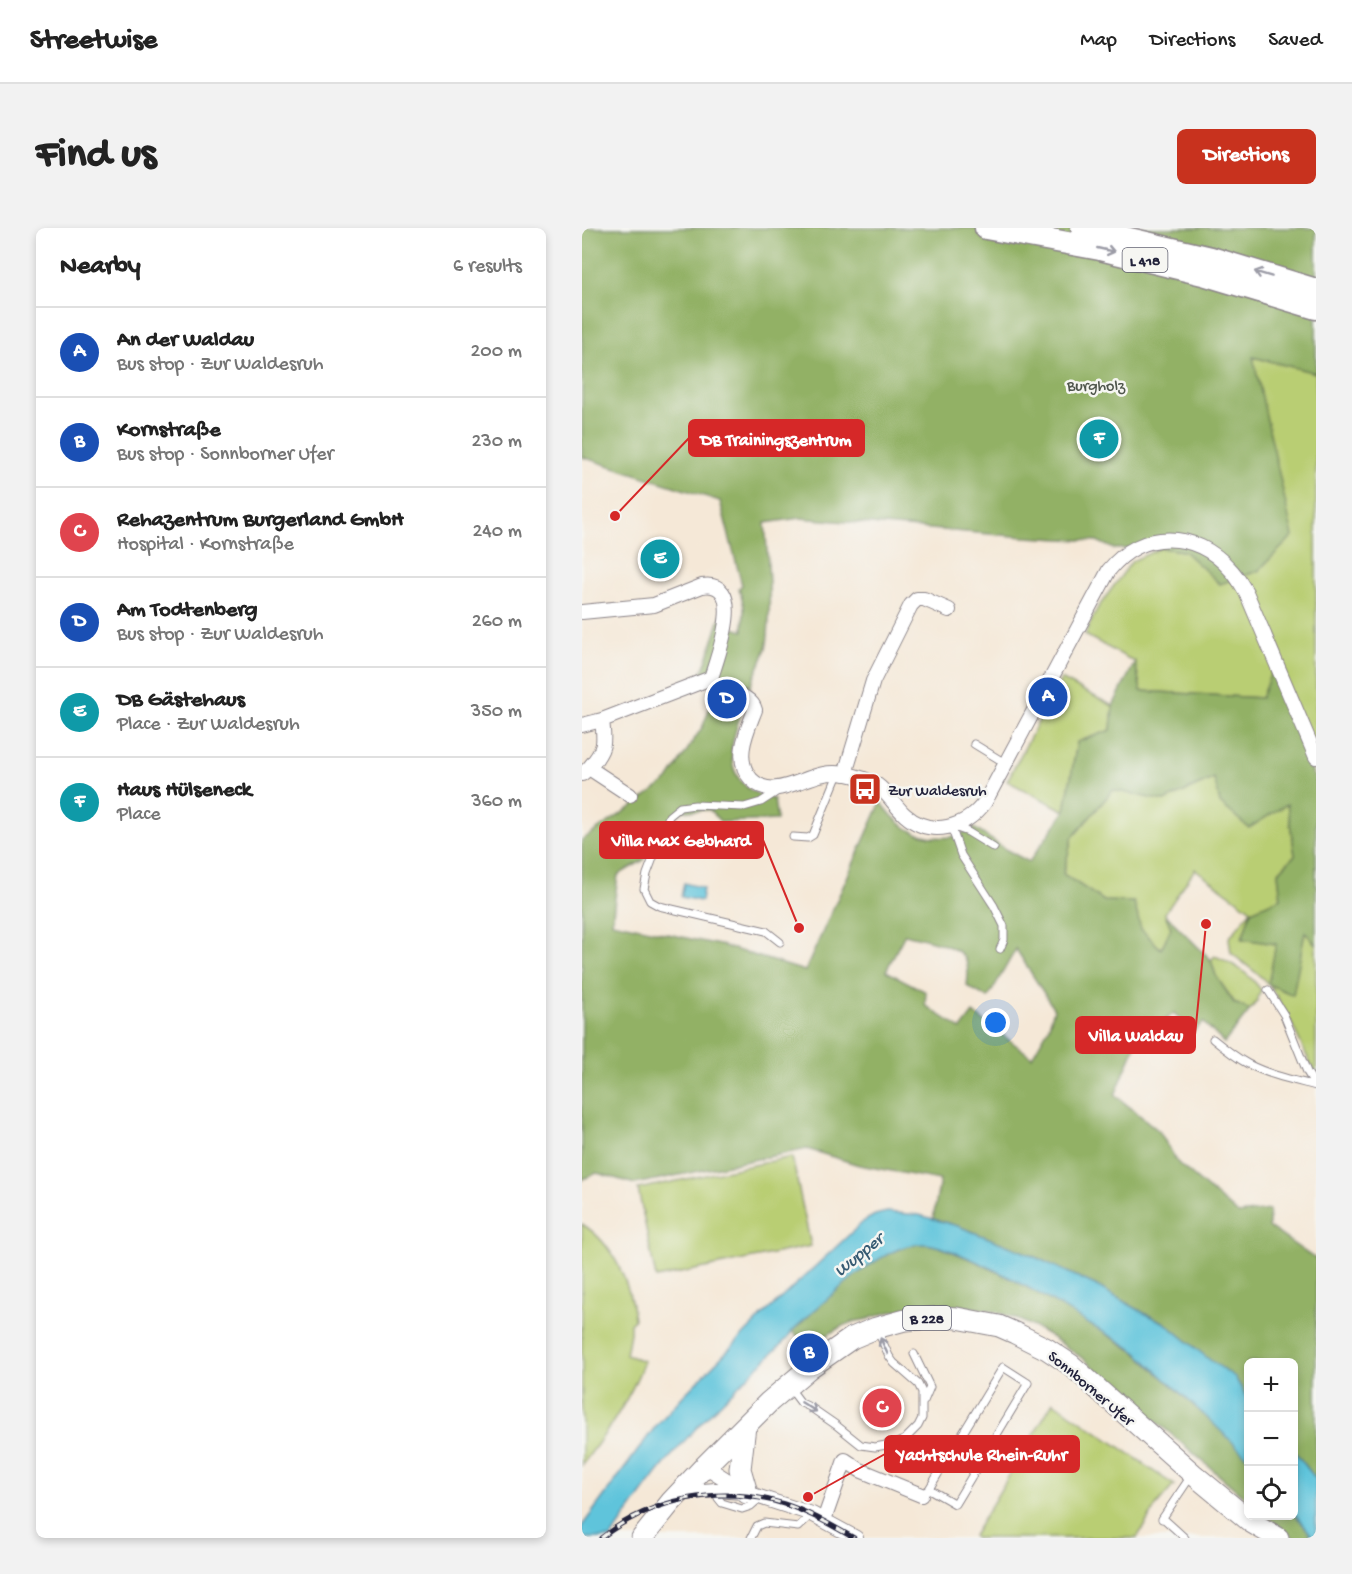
<!DOCTYPE html>
<meta charset="utf-8">
<style>
body{margin:0;font-family:"Gochi Hand",sans-serif;background:#f2f2f2;color:#222}
.controls{position:absolute;right:18px;bottom:18px;display:grid;overflow:hidden;border-radius:9px;box-shadow:0 3px 9px #0003}
.controls button{width:54px;height:54px;display:grid;place-items:center;padding:0;border:0;border-bottom:2px solid #e0e0e0;background:#fff;color:#222;font:30px sans-serif}
.you{position:absolute;left:414px;top:795px;width:21px;height:21px;margin:-15px;border:4px solid #fff;border-radius:50%;background:#1a73e8;box-shadow:0 0 0 9px #1a73e833}
.badge{display:grid;place-items:center;width:39px;height:39px;border-radius:50%;background:#c8321e;color:#fff;font-size:20px;font-weight:700}
.pin{position:absolute;translate:-50% -50%;border:3px solid #fff;box-shadow:0 2px 6px #0006}
.list{margin:0;padding:0;list-style:none}
h2{display:flex;justify-content:space-between;align-items:center;height:78px;margin:0;padding:0 24px;font-size:26px}
h2 small{font-size:20px;font-weight:400;color:#767676}
.list li{display:grid;grid-template-columns:39px 1fr auto;gap:18px;align-items:center;box-sizing:border-box;height:90px;padding:0 24px;border-top:2px solid #e0e0e0}
.list b{display:block;font-size:22px;white-space:nowrap}
.list p{margin:0;font-size:20px;white-space:nowrap;color:#767676}
.list em{font-size:20px;font-style:normal;color:#767676}
.icon{flex:none;width:33px;height:33px;fill:none;stroke:currentColor;stroke-width:2;stroke-linecap:round;stroke-linejoin:round}
.map{position:relative;flex:none;width:734px;height:1310px;overflow:hidden;border-radius:9px}
header{display:flex;align-items:center;gap:36px;box-sizing:border-box;height:84px;padding:0 30px;background:#fff;border-bottom:2px solid #e0e0e0}
header strong{font-size:28px}
nav{display:flex;gap:33px;margin-inline-start:auto;font-size:21px}
.intro{display:flex;align-items:center;justify-content:space-between;box-sizing:border-box;height:144px;padding:0 36px}
h1{margin:0;font-size:42px}
.button{padding:15px 27px;border-radius:9px;background:#c8321e;color:#fff;font-size:21px;font-weight:700}
main{display:flex;gap:36px;padding:0 36px}
aside{flex:1;background:#fff;border-radius:9px;box-shadow:0 3px 9px #0003}
.map>svg:first-child{display:block}
.green{fill:#b9ce73;stroke:#6e7857;stroke-width:1.5}
.forest{fill:#92b165;stroke:#5a6a50;stroke-width:1.5;fill-rule:evenodd}
.water{fill:#5ec4db;stroke:#40738b;stroke-width:1.5}
.lines{fill:none;stroke-linecap:round;stroke-linejoin:round}
.service-casing{stroke:#8c8589;stroke-width:9}
.minor-casing{stroke:#8c8589;stroke-width:16}
.primary-casing{stroke:#8c8589;stroke-width:23}
.trunk-casing{stroke:#8c8589;stroke-width:25}
.service{stroke:#fff;stroke-width:7}
.minor{stroke:#fff;stroke-width:14}
.primary{stroke:#fff;stroke-width:21}
.trunk{stroke:#fff;stroke-width:22}
.rail-casing{stroke:#22223b;stroke-width:5}
.rail{stroke:#f6f6f2;stroke-width:3;stroke-dasharray:9;stroke-linecap:butt}
.oneway{stroke:#9c9ca7}
.labels{text-anchor:middle;stroke-width:5;stroke-linejoin:round;paint-order:stroke}
.shield{fill:#f6f6f2;stroke:#626272;stroke-width:1.5}
.shield-label{font-size:15px;font-weight:bold;fill:#22223b}
.park-label{font-size:16px;fill:#4f564c;stroke:#f6f6f2}
.poi-label{font-size:16px;fill:#22223b;stroke:#f6f6f2;text-anchor:start}
.street-label{font-size:16px;fill:#22223b;stroke:#f6f6f2}
.water-label{font-size:18px;font-style:italic;fill:#375b73;stroke:#f6f6f2}
.leader{fill:none;stroke:#d62828;stroke-width:2}
.callout-dot{fill:#d62828;stroke:#f6f6f2;stroke-width:2}
.callout{fill:#d62828;stroke:#d62828;stroke-width:2}
.callout-label{font-size:18px;text-anchor:middle;font-weight:bold;fill:#fff}
</style>
<header>
<strong>Streetwise</strong>
<nav><a>Map</a><a>Directions</a><a>Saved</a></nav>
</header>
<div class="intro"><h1>Find us</h1><a class="button">Directions</a></div>
<main>
<aside>
<h2>Nearby<small>6 results</small></h2>
<ul class="list">
<li><span class="badge" style="background:#1a4fb4">A</span><div><b>An der Waldau</b><p>Bus stop · Zur Waldesruh</p></div><em>200 m</em></li>
<li><span class="badge" style="background:#1a4fb4">B</span><div><b>Kornstraße</b><p>Bus stop · Sonnborner Ufer</p></div><em>230 m</em></li>
<li><span class="badge" style="background:#e0444e">C</span><div><b>Rehazentrum Burgerland GmbH</b><p>Hospital · Kornstraße</p></div><em>240 m</em></li>
<li><span class="badge" style="background:#1a4fb4">D</span><div><b>Am Todtenberg</b><p>Bus stop · Zur Waldesruh</p></div><em>260 m</em></li>
<li><span class="badge" style="background:#0f9aa8">E</span><div><b>DB Gästehaus</b><p>Place · Zur Waldesruh</p></div><em>350 m</em></li>
<li><span class="badge" style="background:#0f9aa8">F</span><div><b>Haus Hülseneck</b><p>Place</p></div><em>360 m</em></li>
</ul>
</aside>
<div class="map">
<svg width="734" height="1310" viewBox="0 0 734 1310">
<rect width="100%" height="100%" fill="#f6f6f2"/>
<filter id="ink" filterUnits="userSpaceOnUse"><feTurbulence type="fractalNoise" baseFrequency=".0167" numOctaves="2"/><feDisplacementMap in="SourceGraphic" scale="12" xChannelSelector="R" yChannelSelector="G"/><feConvolveMatrix kernelMatrix="1 2 1 2 8 2 1 2 1" color-interpolation-filters="sRGB"/></filter>
<filter id="wash" filterUnits="userSpaceOnUse"><feTurbulence type="fractalNoise" baseFrequency=".008" numOctaves="4" result="noise"/><feDisplacementMap in="SourceGraphic" scale="24" xChannelSelector="R" yChannelSelector="G"/><feGaussianBlur stdDeviation="1.35" result="paint"/><feColorMatrix in="noise" values="0 0 0 0 0 0 0 0 0 0 0 0 0 0 0 0 0 1.4 0 .05"/><feComposite in="paint" operator="in"/></filter>
<g filter="url(#wash)">
<rect width="100%" height="100%" fill="#f5e8d7"/>
<path class="green" d="M 671,129 L 734,145 L 734,526 L 726,534 L 690,442 L 680,470 L 559,463 L 553,434 L 503,407 L 515,381 L 550,333 L 579,320 L 602,323 L 638,356 L 676,343 Z
M 479,451 L 531,478 L 529,502 L 495,514 L 483,583 L 425,553 Z
M 633,550 L 705,575 L 713,627 L 696,645 L 699,671 L 669,683 L 660,711 L 694,716 L 710,767 L 723,703 L 734,717 L 734,846 C 717,816 707,782 685,755 C 674,743 661,735 649,725 L 647,710 L 669,682 L 613,641 L 583,685 L 589,700 L 579,721 L 559,702 L 552,674 L 522,673 L 481,646 L 490,610 L 531,562 L 582,573 Z
M 633,728 C 652,736 667,745 679,762 L 675,773 L 668,782 L 653,775 L 634,748 L 629,732 Z
M 210,929 L 229,1018 L 74,1050 L 56,961 Z
M 0,996 C 31,1015 49,1056 52,1092 L 48,1096 L 48,1105 L 44,1127 L 62,1133 C 48,1172 25,1204 0,1237 Z
M 471,1174 L 561,1235 L 561,1236 L 592,1257 L 574,1278 L 555,1310 L 393,1310 L 391,1308 Z"/>
<path class="forest" d="M 0,0 L 734,0 L 734,145 L 671,129 L 711,308 L 676,343 L 638,356 L 602,323 L 579,320 L 532,321 L 515,313 L 443,309 L 218,290 L 183,295 C 186,334 190,377 185,416 C 183,427 172,448 168,460 L 137,449 L 117,451 L 125,431 L 139,387 L 141,397 L 161,403 L 162,379 L 157,360 L 160,357 L 138,273 L 0,229 Z
M 553,434 L 559,463 L 679,470 L 690,442 L 734,554 L 734,717 L 723,704 L 711,767 L 686,756 L 694,716 L 660,711 L 669,683 L 699,670 L 696,645 L 713,627 L 705,576 L 667,600 L 638,575 L 632,550 L 582,573 L 531,562 L 490,610 L 481,646 L 522,673 L 552,674 L 559,701 L 579,721 L 589,700 L 583,686 L 629,732 L 634,748 L 652,775 L 668,782 L 642,815 L 621,794 L 611,804 L 592,785 L 554,816 L 533,867 L 577,903 L 596,935 L 656,986 L 687,982 L 687,999 L 732,1030 L 734,1030 L 734,1251 L 712,1223 L 712,1134 L 666,1134 L 666,1172 L 653,1149 L 628,1132 L 583,1095 L 562,1085 L 513,1057 L 442,1024 L 376,998 L 351,991 L 358,952 L 277,937 L 225,921 L 53,956 L 15,945 L 1,951 L 0,953 L 0,612 L 51,578 L 86,552 L 121,498 L 129,476 L 142,472 L 161,478 C 157,491 152,506 150,519 C 147,549 165,566 192,571 L 195,592 L 139,594 L 127,582 L 101,583 L 80,599 L 62,632 L 36,647 L 30,694 L 142,718 L 223,743 L 299,574 C 305,582 311,590 319,596 C 334,608 356,612 374,608 C 380,606 386,602 392,600 L 425,622 L 447,634 L 483,583 L 495,514 L 529,502 L 531,478 ZM 323,706 C 337,710 375,717 382,729 C 387,736 386,750 385,758 L 406,770 L 434,721 L 472,781 L 466,801 L 450,829 L 391,785 L 379,801 L 343,777 L 344,764 L 304,743 Z
M 342,1015 L 358,1019 L 391,1032 L 432,1052 L 486,1082 L 553,1124 L 643,1206 L 666,1230 L 666,1272 L 503,1132 C 486,1120 470,1108 452,1099 C 411,1077 358,1072 312,1083 C 303,1085 294,1088 286,1091 C 280,1093 273,1092 268,1095 C 255,1100 243,1108 232,1116 L 226,1117 L 222,1115 L 210,1103 C 247,1070 291,1021 342,1015 Z
M 712,1285 L 732,1310 L 712,1310 L 685,1288 L 712,1288 Z"/>
<path class="water" d="M 102,655 L 121,660 L 119,673 L 99,669 Z
M 305,984 L 337,987 L 351,991 L 376,998 L 442,1024 L 513,1057 L 562,1085 L 583,1095 L 628,1132 L 653,1149 L 666,1172 L 666,1230 C 642,1205 616,1181 591,1158 C 578,1147 567,1135 554,1124 C 540,1113 522,1105 507,1096 C 463,1068 407,1035 358,1019 C 349,1016 341,1015 331,1017 C 293,1023 239,1077 210,1103 L 206,1110 C 167,1148 127,1184 92,1225 C 69,1251 49,1281 29,1310 L 0,1310 L 0,1298 L 73,1199 L 100,1169 L 183,1085 L 282,993 L 293,987 Z
M 712,1223 L 734,1251 L 734,1310 L 732,1310 L 712,1285 Z"/>
</g>
<g filter="url(#ink)">
<g class="lines">
<g class="service-casing">
<path id="service" d="M 392,516 L 423,535
M 196,563 L 179,574 L 162,579 L 113,577 L 98,579 L 87,588 L 65,646 L 62,661 L 68,673 L 77,678 L 184,703 L 198,714
M 369,598 L 379,627 L 412,678 L 422,698 L 422,712 L 418,721
M 372,599 L 386,604 L 412,620
M 211,609 L 226,610 L 231,607 L 256,546
M 686,762 L 702,787 L 725,844 L 730,852 L 734,855
M 631,811 C 642,820 653,829 666,836 C 687,847 711,852 734,858
M 332,1126 L 348,1159 L 342,1173
M 207,1159 L 219,1175 L 228,1179 L 254,1197 L 279,1217 L 293,1219 L 315,1215 L 322,1212 L 336,1198 L 340,1190 L 340,1164 L 336,1156 L 312,1135 L 307,1128 L 295,1101
M 134,1262 L 136,1270 L 140,1275 L 160,1281 L 169,1278 L 178,1270
M 339,1267 L 347,1261 L 421,1139 L 446,1155 L 373,1276 L 347,1261
M 581,1290 L 603,1310
M 580,1291 L 609,1248
M 169,1310 L 175,1298 L 182,1295 L 216,1299 L 230,1286"/>
</g>
<g class="minor-casing">
<path id="minor" d="M 0,384 L 72,377 L 120,358 C 166,351 135,430 129,450 C 136,468 168,462 173,482 C 165,503 151,531 169,551 C 190,573 218,550 242,546 C 249,544 258,545 265,546 C 275,548 286,552 295,557 C 306,565 313,578 323,587 C 349,610 384,600 403,574 L 527,342 C 560,301 613,302 648,341 C 655,348 659,356 664,364 L 734,529
M 0,497 L 20,492 L 129,450
M 7,540 C 23,521 23,516 20,492
M 0,546 L 7,540 L 48,567
M 263,546 L 291,453 L 329,377 L 335,371 L 342,371 L 367,382
M 123,1238 L 165,1265 L 230,1286 L 274,1310
M 97,1265 L 134,1262 L 160,1264
M 242,1292 L 263,1232 L 278,1242 L 339,1267"/>
</g>
<g class="primary-casing">
<path id="primary" d="M 163,1198 L 158,1241 L 165,1265
M 60,1310 L 89,1274 L 123,1238 L 187,1174 L 227,1140 L 270,1110 L 294,1100 L 323,1092 L 361,1089 L 375,1090 L 417,1098 L 433,1105 L 465,1121 L 489,1137 L 611,1246 L 669,1294 L 696,1310"/>
</g>
<g class="trunk-casing">
<path id="trunk" d="M 404,0 L 518,21 L 621,46 L 734,80
M 500,0 L 629,30 L 734,62"/>
</g>
<use href="#service" class="service"/>
<use href="#minor" class="minor"/>
<use href="#primary" class="primary"/>
<use href="#trunk" class="trunk"/>
<g class="rail-casing">
<path id="rail" d="M 19,1310 C 70,1270 139,1256 202,1276 C 227,1284 249,1297 272,1310"/>
</g>
<use href="#rail" class="rail"/>
</g>
<defs><path id="oneway-shaft" d="M-6 0H5M1.5-3L5.5 0L1.5 3" fill="none" stroke-width="1.6" stroke-linecap="round" stroke-linejoin="round" transform="scale(1.5)"/></defs>
<g class="oneway">
<use href="#oneway-shaft" transform="translate(524 22) rotate(13)"/>
<use href="#oneway-shaft" transform="translate(681 46) rotate(-163)"/>
<use href="#oneway-shaft" transform="translate(302 1118) rotate(-114)"/>
<use href="#oneway-shaft" transform="translate(227 1179) rotate(32)"/>
</g>
</g>
<defs>
<g id="bus-square" transform="scale(1.725)"><rect x="-9" y="-9" width="18" height="18" rx="4" fill="#c8321e" stroke="#f6f6f2"/><path d="M-5-6H5V4H4V6H2V4H-2V6H-4V4H-5ZM-3.5-4V0h7V-4ZM-3.5 1.2v1.5H-2V1.2ZM2 1.2v1.5H3.5V1.2Z" fill="#fff"/></g>
</defs>
<g fill-rule="evenodd">
<use href="#bus-square" x="283" y="561"/>
</g>
<g class="labels">
<g class="shield">
<rect x="540.5" y="20" width="45" height="24" rx="4.5"/>
<rect x="321" y="1078" width="48" height="24" rx="4.5"/>
</g>
<g class="shield-label">
<text x="563" y="37">L 418</text>
<text x="345" y="1095">B 228</text>
</g>
<g class="park-label">
<text x="514" y="162">Burgholz</text>
</g>
<g class="poi-label">
<text x="306" y="567">Zur Waldesruh</text>
</g>
<g class="street-label">
<text transform="translate(510 1159) rotate(40)" y="6">Sonnborner Ufer</text>
</g>
<g class="water-label">
<text transform="translate(276 1026) rotate(-39)" y="6">Wupper</text>
</g>
</g>
<path class="leader" d="M33 288L107 210M217 700L181 612M624 696L613 807M226 1269L303 1226"/>
<g class="callout-dot">
<circle cx="33" cy="288" r="6"/>
<circle cx="217" cy="700" r="6"/>
<circle cx="624" cy="696" r="6"/>
<circle cx="226" cy="1269" r="6"/>
</g>
<g class="callout">
<rect x="107" y="192" width="175" height="36" rx="6"/>
<rect x="18" y="594" width="163" height="36" rx="6"/>
<rect x="494" y="789" width="119" height="36" rx="6"/>
<rect x="303" y="1208" width="194" height="36" rx="6"/>
</g>
<g class="callout-label">
<text x="194" y="217">DB Trainingszentrum</text>
<text x="99" y="618">Villa Max Gebhard</text>
<text x="554" y="813">Villa Waldau</text>
<text x="400" y="1232">Yachtschule Rhein-Ruhr</text>
</g>
</svg>
<div class="controls">
<button>+</button>
<button>−</button>
<button><svg class="icon" aria-label="locate" viewBox="0 0 24 24"><circle cx="12" cy="12" r="6"/><path d="M12 2v4M12 18v4M2 12h4M18 12h4"/></svg></button>
</div>
<div class="you"></div>
<div class="pin badge" style="left:466px;top:469px;background:#1a4fb4">A</div>
<div class="pin badge" style="left:227px;top:1125px;background:#1a4fb4">B</div>
<div class="pin badge" style="left:300px;top:1180px;background:#e0444e">C</div>
<div class="pin badge" style="left:145px;top:471px;background:#1a4fb4">D</div>
<div class="pin badge" style="left:78px;top:331px;background:#0f9aa8">E</div>
<div class="pin badge" style="left:517px;top:211px;background:#0f9aa8">F</div>
</div>
</main>
